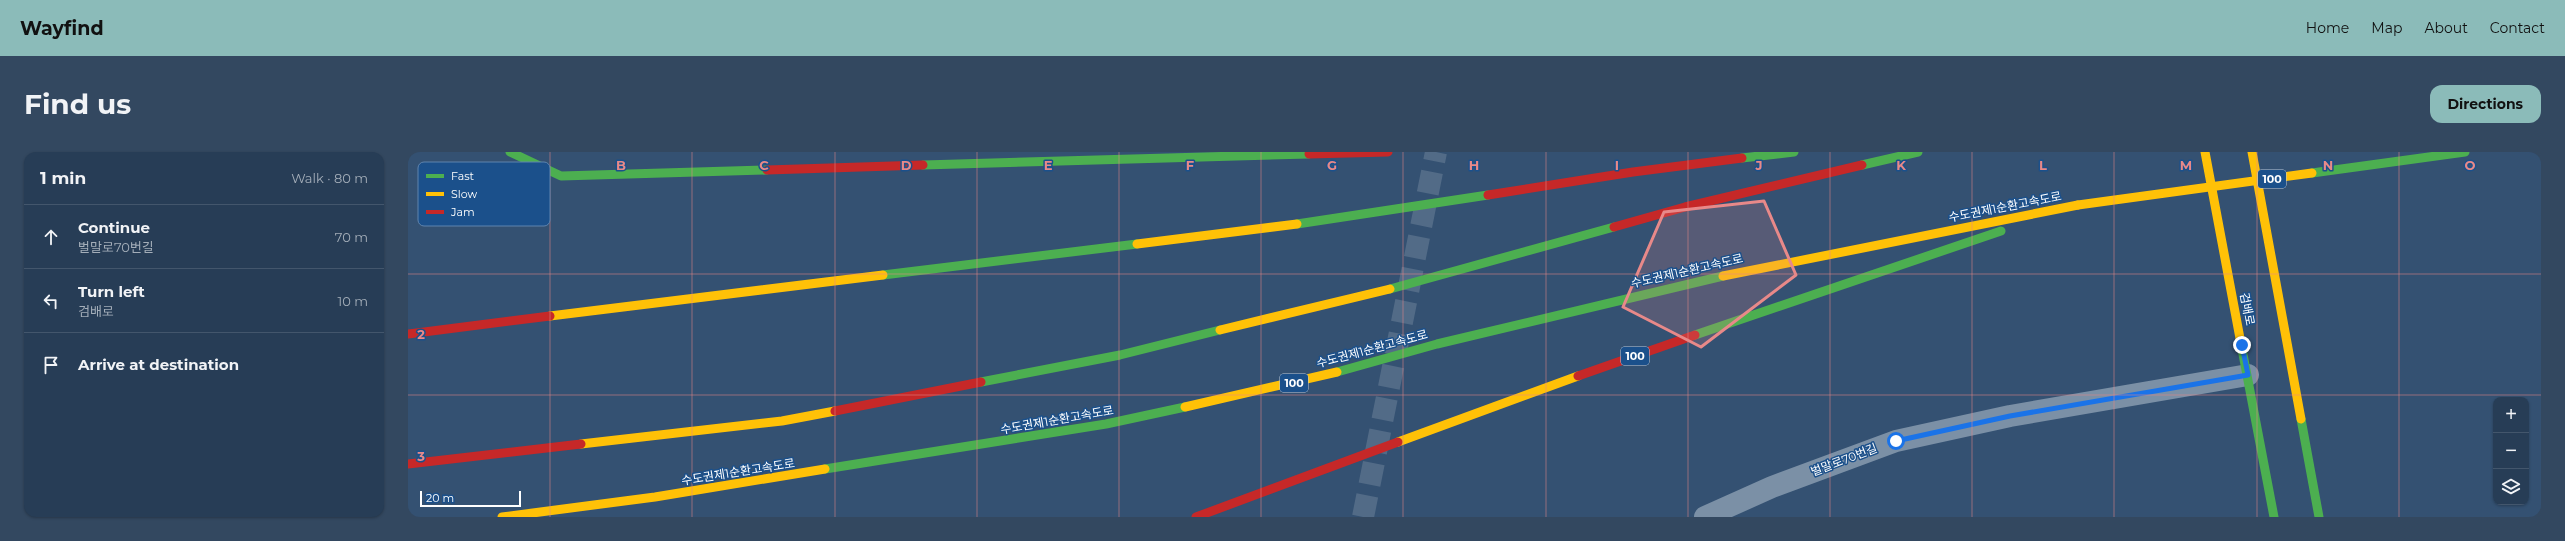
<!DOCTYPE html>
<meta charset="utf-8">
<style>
body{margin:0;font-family:Montserrat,"Noto Sans KR",sans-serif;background:#334860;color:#f1f3f6}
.controls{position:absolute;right:12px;bottom:12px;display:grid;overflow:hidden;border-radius:8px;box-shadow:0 1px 3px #0004}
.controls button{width:36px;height:36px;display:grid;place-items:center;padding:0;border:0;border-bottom:1px solid #43566c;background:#273d56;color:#f1f3f6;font:20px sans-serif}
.scale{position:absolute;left:12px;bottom:10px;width:101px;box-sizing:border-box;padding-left:4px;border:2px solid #fff;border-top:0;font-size:11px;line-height:14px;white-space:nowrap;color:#fff;-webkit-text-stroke:3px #1b508b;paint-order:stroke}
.stop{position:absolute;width:12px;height:12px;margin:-9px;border:3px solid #1a73e8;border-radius:50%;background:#fff}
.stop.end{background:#1a73e8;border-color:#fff;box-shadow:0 1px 4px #0008}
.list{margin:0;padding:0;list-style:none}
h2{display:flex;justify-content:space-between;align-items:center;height:52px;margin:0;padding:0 16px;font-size:17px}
h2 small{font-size:13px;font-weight:400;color:#a4aeb9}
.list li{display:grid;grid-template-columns:26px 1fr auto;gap:12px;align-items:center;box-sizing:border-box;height:64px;padding:0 16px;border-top:1px solid #43566c}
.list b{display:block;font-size:15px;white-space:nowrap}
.list p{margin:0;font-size:13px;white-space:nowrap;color:#a4aeb9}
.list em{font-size:13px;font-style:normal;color:#a4aeb9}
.icon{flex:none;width:22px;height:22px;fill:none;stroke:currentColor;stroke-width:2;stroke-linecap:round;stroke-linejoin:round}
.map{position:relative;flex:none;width:2133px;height:365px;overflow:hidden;border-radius:12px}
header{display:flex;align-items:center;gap:24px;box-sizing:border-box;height:56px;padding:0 20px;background:#8bbbb9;color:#111}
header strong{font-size:19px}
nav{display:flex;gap:22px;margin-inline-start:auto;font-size:14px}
.intro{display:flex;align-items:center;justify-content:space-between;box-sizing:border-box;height:96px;padding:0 24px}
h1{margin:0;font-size:28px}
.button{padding:10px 18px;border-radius:12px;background:#8bbbb9;color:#111;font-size:14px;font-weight:700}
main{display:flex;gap:24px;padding:0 24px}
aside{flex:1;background:#273d56;border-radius:12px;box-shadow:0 1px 3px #0004}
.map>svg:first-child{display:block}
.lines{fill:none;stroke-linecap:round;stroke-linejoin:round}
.street-tunnel{stroke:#526b87;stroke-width:22;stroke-dasharray:22 11;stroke-linecap:butt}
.street{stroke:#7b90a6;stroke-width:22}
.fast{stroke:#4caf50;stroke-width:9}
.slow{stroke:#ffc107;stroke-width:9}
.jam{stroke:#c62828;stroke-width:9}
.fast-bridge{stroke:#4caf50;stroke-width:9}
.slow-bridge{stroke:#ffc107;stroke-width:9}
.route{stroke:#1a73e8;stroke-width:5}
.marked{fill:#e88989;fill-opacity:0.2;stroke:#e88989;stroke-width:3;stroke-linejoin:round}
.grid{fill:none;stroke:#e88989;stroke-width:1;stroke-opacity:0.55}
.labels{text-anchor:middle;stroke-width:3;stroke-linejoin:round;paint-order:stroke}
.shield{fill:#1b508b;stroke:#bbcadc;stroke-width:1}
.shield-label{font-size:11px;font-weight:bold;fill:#fff}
.street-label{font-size:12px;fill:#fff;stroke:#1b508b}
.key{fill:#1b508b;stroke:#5f84ae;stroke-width:1}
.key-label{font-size:11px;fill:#fff}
.grid-label{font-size:13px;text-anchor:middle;font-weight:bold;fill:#e88989;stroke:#1b508b;stroke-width:3;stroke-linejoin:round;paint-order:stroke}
</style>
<header>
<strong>Wayfind</strong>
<nav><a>Home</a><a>Map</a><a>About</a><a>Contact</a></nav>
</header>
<div class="intro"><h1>Find us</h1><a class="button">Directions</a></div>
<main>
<aside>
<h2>1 min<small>Walk · 80 m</small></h2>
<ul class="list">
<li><svg class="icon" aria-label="ahead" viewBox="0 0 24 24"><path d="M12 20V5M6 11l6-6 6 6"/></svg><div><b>Continue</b><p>벌말로70번길</p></div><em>70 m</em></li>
<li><svg class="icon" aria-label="left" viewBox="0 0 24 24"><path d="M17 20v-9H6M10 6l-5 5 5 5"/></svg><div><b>Turn left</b><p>검배로</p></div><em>10 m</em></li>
<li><svg class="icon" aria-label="arrive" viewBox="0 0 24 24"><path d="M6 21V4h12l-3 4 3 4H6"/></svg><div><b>Arrive at destination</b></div></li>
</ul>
</aside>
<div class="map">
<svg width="2133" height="365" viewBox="0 0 2133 365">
<rect width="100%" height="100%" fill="#345172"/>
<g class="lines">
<path class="street-tunnel" d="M 955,365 L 1028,0"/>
<path class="street" d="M 1297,365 L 1364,335 L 1488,289 L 1602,264 L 1840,223"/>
<path class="fast" d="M 102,0 L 153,24 L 359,18
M 1334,6 L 1386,0
M 515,13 L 901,2
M 1454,13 L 1510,0
M 889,72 L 1080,43
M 475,123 L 729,92
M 982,137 L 1206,75
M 1287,183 L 1593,79
M 1834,197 L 1866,365
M 929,220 L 1029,192 L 1315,124
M 573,230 L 712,203 L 812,178
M 1893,267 L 1911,365
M 417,317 L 698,272 L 777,255"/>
<path class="slow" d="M 1797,0 L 1834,197
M 1844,0 L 1893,267
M 729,92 L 889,72
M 1315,124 L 1670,53
M 142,164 L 475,123
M 812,178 L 982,137
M 777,255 L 929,220
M 990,290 L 1170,224
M 173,292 L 374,269 L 427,259
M 94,365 L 247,345 L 417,317"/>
<path class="jam" d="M 901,2 L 980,0
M 359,18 L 515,13
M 1080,43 L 1225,20 L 1334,6
M 1206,75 L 1277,55 L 1454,13
M 0,182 L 142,164
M 1170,224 L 1287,183
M 427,259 L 573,230
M 0,312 L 173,292
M 788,365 L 990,290"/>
<path class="fast-bridge" d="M 1904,21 L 2057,0"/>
<path class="slow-bridge" d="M 1670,53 L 1904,21"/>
</g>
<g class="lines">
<path class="route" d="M 1488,289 L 1602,264 L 1840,223 L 1834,193"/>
</g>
<path class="marked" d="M 1356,49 L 1388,123 L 1293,195 L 1215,155 L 1256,60 Z"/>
<path class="grid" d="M 142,0 L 142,365M 284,0 L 284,365M 427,0 L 427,365M 569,0 L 569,365M 711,0 L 711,365M 853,0 L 853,365M 995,0 L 995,365M 1138,0 L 1138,365M 1280,0 L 1280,365M 1422,0 L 1422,365M 1564,0 L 1564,365M 1706,0 L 1706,365M 1849,0 L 1849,365M 1991,0 L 1991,365M 0,122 L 2133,122M 0,243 L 2133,243"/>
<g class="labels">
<g class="shield">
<rect x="1850" y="18" width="28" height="18" rx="3"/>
<rect x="1213" y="195" width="28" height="18" rx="3"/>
<rect x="872" y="222" width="28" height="18" rx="3"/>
</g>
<g class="shield-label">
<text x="1864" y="31">100</text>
<text x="1227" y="208">100</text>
<text x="886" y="235">100</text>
</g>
<g class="street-label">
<text transform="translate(1597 55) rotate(-11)" y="4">수도권제1순환고속도로</text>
<text transform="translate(1279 119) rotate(-13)" y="4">수도권제1순환고속도로</text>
<text transform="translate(1839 157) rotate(79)" y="4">검배로</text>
<text transform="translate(964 197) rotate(-15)" y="4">수도권제1순환고속도로</text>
<text transform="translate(649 268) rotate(-10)" y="4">수도권제1순환고속도로</text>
<text transform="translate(1436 308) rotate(-21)" y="4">벌말로70번길</text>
<text transform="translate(330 320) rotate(-9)" y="4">수도권제1순환고속도로</text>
</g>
</g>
<rect x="10" y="10" width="132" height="64" rx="6" class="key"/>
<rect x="18" y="22" width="18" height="4" fill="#4caf50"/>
<rect x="18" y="40" width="18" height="4" fill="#ffc107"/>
<rect x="18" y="58" width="18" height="4" fill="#c62828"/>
<g class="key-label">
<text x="43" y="28">Fast</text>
<text x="43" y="46">Slow</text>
<text x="43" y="64">Jam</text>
</g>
<g class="grid-label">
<text x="213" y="18">B</text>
<text x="356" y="18">C</text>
<text x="498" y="18">D</text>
<text x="640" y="18">E</text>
<text x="782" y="18">F</text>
<text x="924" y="18">G</text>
<text x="1066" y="18">H</text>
<text x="1209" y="18">I</text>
<text x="1351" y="18">J</text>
<text x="1493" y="18">K</text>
<text x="1635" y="18">L</text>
<text x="1778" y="18">M</text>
<text x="1920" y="18">N</text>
<text x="2062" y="18">O</text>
<text x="13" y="187">2</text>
<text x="13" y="309">3</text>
</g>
</svg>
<div class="controls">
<button>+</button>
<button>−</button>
<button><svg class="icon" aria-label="layers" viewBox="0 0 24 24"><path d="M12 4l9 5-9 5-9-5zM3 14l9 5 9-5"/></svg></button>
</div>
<div class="scale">20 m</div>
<div class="stop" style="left:1488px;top:289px"></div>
<div class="stop end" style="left:1834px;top:193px"></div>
</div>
</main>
